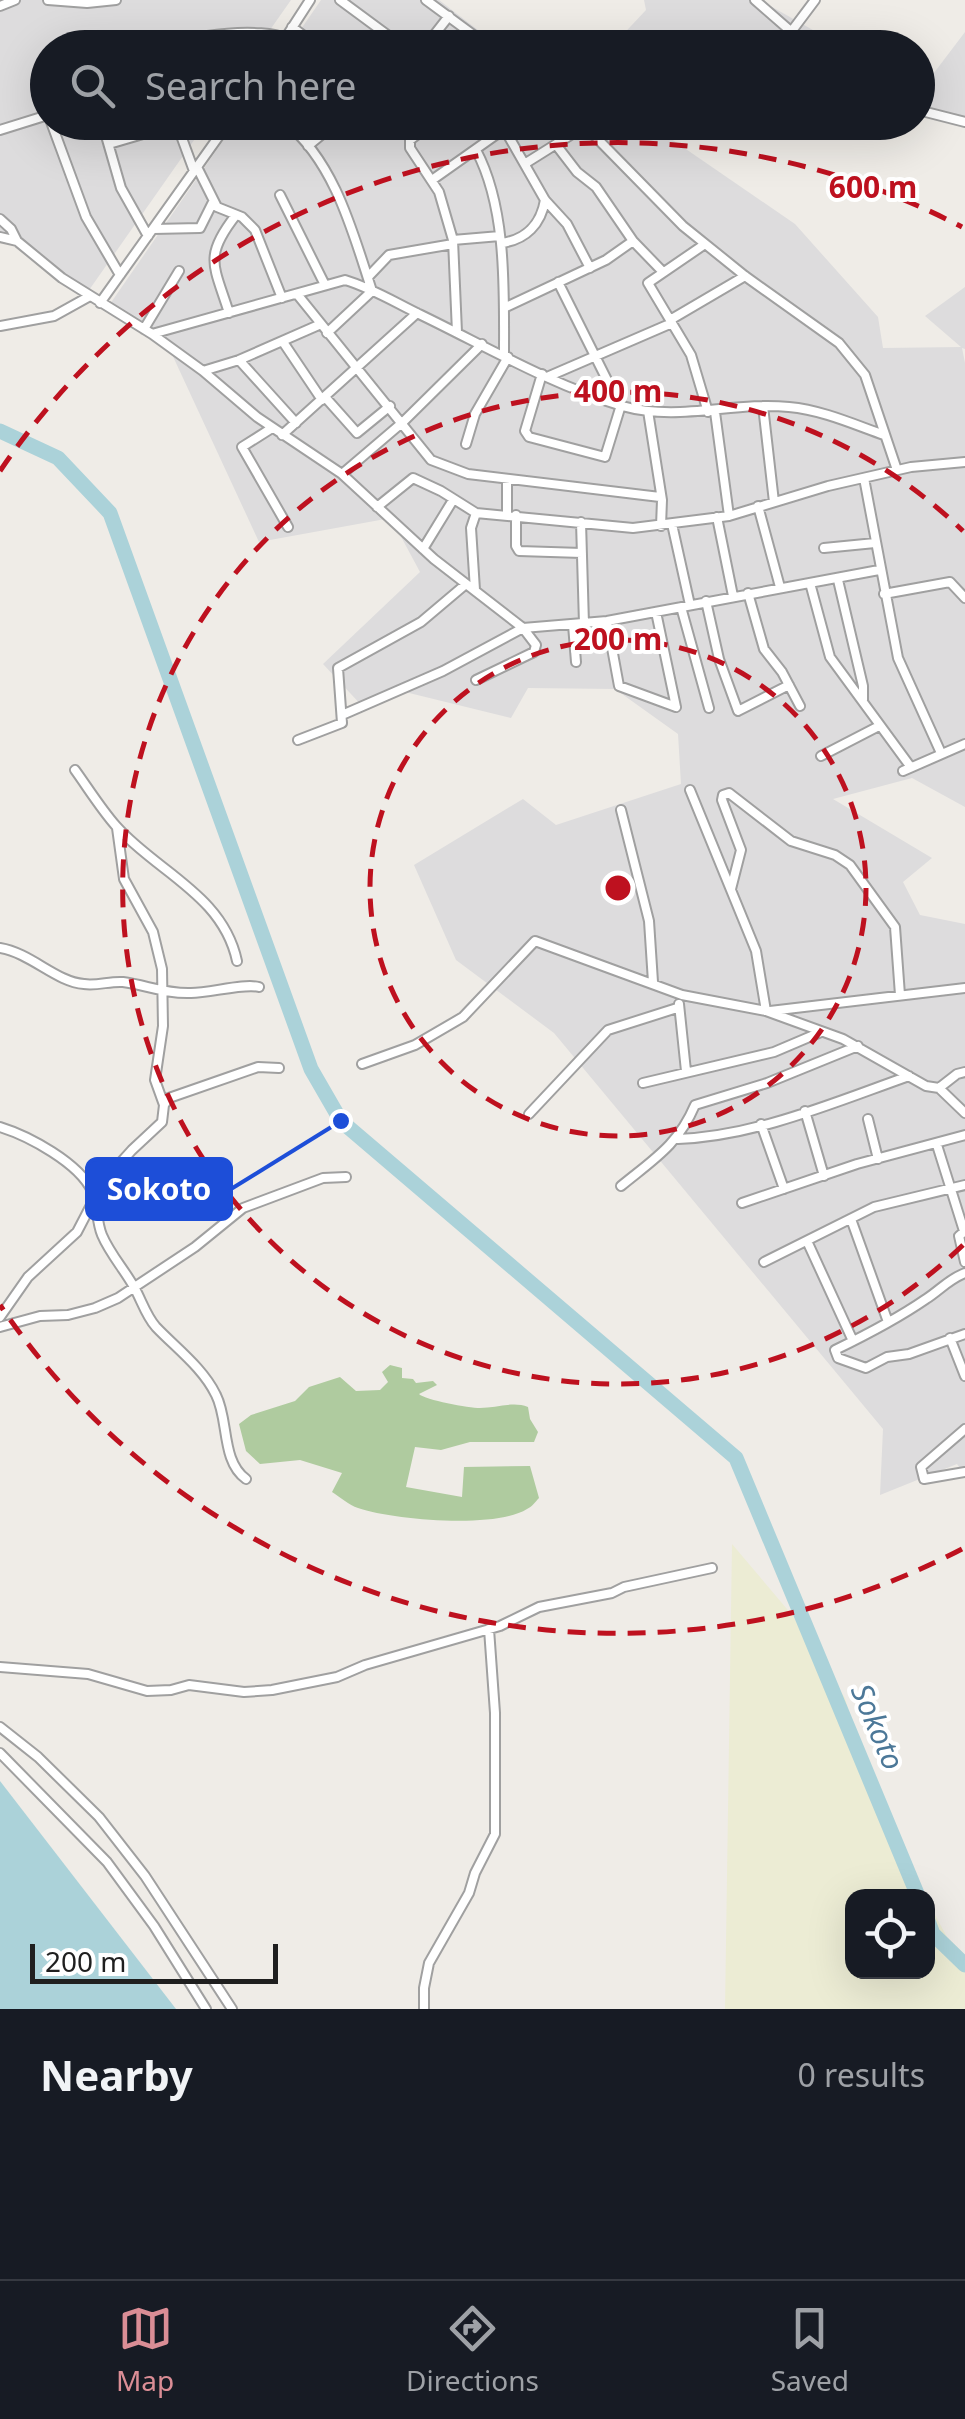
<!DOCTYPE html>
<style>
body{margin:0;font-family:"Noto Sans",sans-serif;background:#242831;color:#f1f3f6}
.controls{position:absolute;right:30px;bottom:30px;display:grid;overflow:hidden;border-radius:20px;box-shadow:0 10px 40px #0002}
.controls button{width:90px;height:90px;display:grid;place-items:center;padding:0;border:0;border-bottom:2px solid #363941;background:#171b24;color:#f1f3f6;font:50px sans-serif}
.scale{position:absolute;left:30px;bottom:25px;width:248px;box-sizing:border-box;padding-left:10px;border:5px solid #1f1f1f;border-top:0;font-size:28px;line-height:35px;white-space:nowrap;color:#1f1f1f;-webkit-text-stroke:8px #fff;paint-order:stroke}
.list{margin:0;padding:0;list-style:none}
h2{display:flex;justify-content:space-between;align-items:center;height:130px;margin:0;padding:0 40px;font-size:42px}
h2 small{font-size:32px;font-weight:400;color:#9ea1a6}
.icon{flex:none;width:55px;height:55px;fill:none;stroke:currentColor;stroke-width:2;stroke-linecap:round;stroke-linejoin:round}
.map{position:relative;flex:none;width:965px;height:2009px;overflow:hidden}
.search{position:absolute;background:#171b24;box-shadow:0 10px 40px #0002;left:30px;right:30px;top:30px;height:110px;display:flex;align-items:center;gap:25px;box-sizing:border-box;padding:0 35px;border-radius:55px;color:#9ea1a6;font-size:38px}
.sheet{height:270px;background:#171b24}
nav{display:flex;justify-content:space-around;align-items:center;box-sizing:border-box;height:140px;border-top:2px solid #363941;background:#171b24;font-size:28px;color:#9ea1a6}
nav a{display:grid;justify-items:center;gap:5px}
nav .on{color:#da8d95}
.map>svg:first-child{display:block}
.residential{fill:#dddcdd}
.farmland{fill:#ececd4}
.forest{fill:#afcb9f}
.water{fill:#abd2d9}
.lines{fill:none;stroke-linecap:round;stroke-linejoin:round}
.river{stroke:#abd2d9;stroke-width:15}
.minor-casing{stroke:#a0a0a0;stroke-width:12}
.minor{stroke:#fff;stroke-width:8}
.ring{fill:none;stroke:#be111f;stroke-width:5;stroke-dasharray:18 12}
.labels{text-anchor:middle;stroke-width:8;stroke-linejoin:round;paint-order:stroke}
.water-label{font-size:30px;font-style:italic;fill:#4c7898;stroke:#fff}
.centre{fill:#be111f;stroke:#fff;stroke-width:5}
.ring-label{font-size:30px;text-anchor:middle;font-weight:bold;fill:#be111f;stroke:#fff;stroke-width:8;stroke-linejoin:round;paint-order:stroke}
.leader{fill:none;stroke:#1d4ed8;stroke-width:4}
.callout-dot{fill:#1d4ed8;stroke:#fff;stroke-width:4}
.callout{fill:#1d4ed8;stroke:#1d4ed8;stroke-width:4}
.callout-label{font-size:30px;text-anchor:middle;font-weight:bold;fill:#fff}
</style>
<div class="map">
<svg width="965" height="2009" viewBox="0 0 965 2009">
<rect width="100%" height="100%" fill="#efece7"/>
<path class="residential" d="M 0,0 L 291,0 L 258,47 L 48,48 L 48,122 L 206,123 L 87,293 L 16,239 L 0,236 Z
M 321,0 L 439,0 L 500,47 L 288,48 Z
M 644,0 L 760,0 L 843,47 L 624,48 L 616,42 L 646,10 Z
M 965,32 L 965,125 L 935,113 L 918,117 L 918,89 L 921,90 Z
M 236,122 L 648,123 L 795,224 L 878,317 L 883,348 L 961,347 L 925,316 L 965,287 L 965,349 L 962,348 L 965,363 L 965,807 L 912,778 L 833,799 L 932,858 L 903,882 L 920,915 L 965,924 L 965,1475 L 957,1464 L 880,1495 L 883,1429 L 554,1033 L 456,960 L 414,865 L 523,799 L 556,825 L 681,784 L 678,734 L 615,689 L 528,688 L 511,718 L 401,691 L 364,708 L 323,664 L 420,572 L 391,518 L 259,542 L 170,350 L 110,304 Z"/>
<path class="farmland" d="M 732,1544 L 792,1615 L 845,1698 L 880,1815 L 925,1896 L 852,1896 L 852,1972 L 928,1972 L 928,1902 L 947,1937 L 965,1955 L 965,2009 L 725,2009 Z"/>
<path class="forest" d="M 390,1365 L 402,1368 L 402,1378 L 413,1379 L 416,1383 L 433,1381 L 437,1385 L 419,1394 C 425,1400 469,1408 480,1408 C 496,1408 513,1401 528,1407 L 530,1419 L 538,1432 L 534,1442 L 470,1442 L 441,1450 L 415,1447 L 406,1487 L 462,1497 L 464,1467 L 530,1466 L 539,1498 C 535,1502 532,1507 527,1509 C 496,1529 393,1520 358,1508 C 349,1505 340,1497 332,1492 L 342,1473 L 300,1460 L 260,1464 L 246,1451 L 239,1424 L 251,1415 L 295,1401 L 309,1387 L 340,1377 L 356,1391 L 380,1390 L 388,1382 L 382,1372 Z"/>
<path class="water" d="M 0,1781 L 176,2009 L 0,2009 Z"/>
<g class="lines">
<path class="river" d="M 0,431 L 58,458 L 110,513 L 311,1069 L 341,1121 L 736,1458 L 918,1896
M 928,1921 L 933,1934 L 965,1965"/>
<g class="minor-casing">
<path id="minor" d="M 48,0 L 87,3 L 116,0
M 340,0 L 405,48
M 426,0 L 491,48
M 755,0 L 810,48
M 0,6 L 15,0
M 292,27 L 320,48
M 791,32 L 815,0
M 172,48 C 190,33 264,28 285,38
M 279,48 L 310,0
M 424,48 L 449,16
M 918,110 L 965,122
M 51,122 L 86,217 L 120,275
M 102,122 L 121,188 L 148,236
M 176,122 L 194,171
M 285,122 C 335,162 353,233 372,291
M 434,122 L 410,140 L 410,148 L 439,192 L 453,240 L 457,332
M 581,122 L 683,226 L 745,276 L 839,343 L 865,375 L 897,470
M 0,130 L 48,115
M 505,130 L 545,200 L 567,224 L 590,268
M 109,144 L 177,124
M 308,146 L 337,122
M 557,146 L 577,172 L 596,187 L 633,241 L 663,272
M 476,150 C 507,208 504,290 504,355
M 526,163 L 585,126
M 197,167 L 217,207 L 242,217 L 255,230 L 282,298
M 432,180 L 514,122
M 280,195 L 325,285
M 0,219 L 11,229 L 17,241
M 153,229 L 200,228 L 213,202
M 0,237 L 17,241 L 62,278 L 152,334 L 203,371 L 257,417 L 342,474 L 434,559 L 523,628 L 536,645 L 534,652 L 476,680
M 453,240 L 500,236
M 501,243 C 526,240 541,224 545,200
M 705,244 L 648,283 L 691,355 L 708,412
M 368,277 L 389,255 L 453,244
M 558,282 L 610,386 L 614,403
M 297,294 L 431,460 L 468,474 L 660,497
M 100,303 L 229,122
M 504,308 L 606,260 L 633,241
M 229,313 C 214,265 203,257 236,215
M 670,320 L 745,276
M 0,326 L 54,316 L 90,296
M 144,329 L 179,271
M 327,333 L 372,291
M 152,334 L 345,280 C 372,288 396,303 421,315 C 487,347 552,385 622,406 C 679,422 734,401 789,407 C 822,410 853,424 884,435
M 283,342 L 322,400
M 239,360 L 296,423
M 203,371 L 239,360 L 321,324
M 542,374 L 525,431 L 529,437 L 605,457 L 621,405
M 547,377 L 672,323
M 325,397 L 357,433 L 390,406
M 763,406 L 774,502
M 648,411 L 662,500 L 661,526
M 715,412 L 729,516
M 272,428 L 242,447 L 288,527
M 282,435 L 417,313
M 466,444 L 475,414 L 508,357
M 342,474 L 403,422 L 482,344
M 864,478 L 898,658 L 941,753
M 507,480 L 507,515
M 758,506 L 780,587
M 377,507 L 413,478 L 441,491 L 476,513 L 633,528 L 729,516 L 828,486 L 911,467 L 965,462
M 516,515 L 516,546 L 519,551 L 582,553
M 717,517 L 733,596
M 581,522 L 584,624
M 672,524 L 690,605
M 824,548 L 875,543
M 423,549 L 453,500
M 838,580 L 863,686 L 863,700
M 810,583 L 830,657 L 910,766
M 475,590 L 471,528 L 476,513
M 748,593 L 764,649 L 782,672 L 800,706
M 884,594 L 950,582 L 965,598
M 706,601 L 719,659 L 738,711 L 789,685
M 681,607 L 709,708
M 656,612 L 676,707
M 607,621 L 619,686 L 676,707
M 573,625 L 576,662
M 342,715 L 443,671 L 523,628 L 607,621 L 879,570
M 298,740 L 342,723 L 338,668 L 421,622 L 466,584
M 821,756 L 879,726
M 75,770 C 88,788 101,809 116,826 C 157,872 223,895 237,961
M 903,771 L 965,744
M 690,790 L 756,951 L 766,1011
M 621,810 L 649,921 L 653,982
M 117,828 L 124,879 L 153,932 L 162,969 L 163,1026 L 155,1080 L 164,1105
M 731,889 L 741,850 L 722,800 L 723,795 L 729,793 L 791,841 L 835,855 L 850,865 L 895,927 L 900,995
M 0,948 C 31,953 56,982 84,984 C 97,986 110,981 123,982 C 146,985 166,994 191,993 C 210,993 244,983 259,987
M 679,1004 L 686,1071
M 770,1011 L 965,988
M 362,1064 L 415,1045 L 463,1017 L 535,941 L 682,995 L 766,1011 L 843,1039 L 926,1086 L 939,1088 L 965,1113
M 643,1083 L 774,1052 L 821,1032
M 939,1088 L 957,1074 L 965,1072
M 805,1111 L 824,1176
M 529,1114 L 608,1030 L 677,1008
M 868,1119 L 878,1159
M 761,1124 L 784,1189
M 0,1127 C 29,1136 79,1163 92,1191 C 98,1204 96,1221 102,1235 C 110,1254 124,1269 134,1287 C 141,1299 146,1316 156,1327 C 176,1348 203,1368 216,1395 C 229,1420 221,1461 246,1479
M 678,1139 C 757,1136 835,1102 909,1076
M 937,1145 L 964,1231
M 621,1186 C 654,1159 678,1145 695,1105 L 767,1083 L 858,1046
M 742,1203 L 857,1164 L 965,1135
M 851,1219 L 888,1322
M 965,1231 L 959,1236 L 965,1262
M 807,1241 L 853,1341
M 764,1262 L 874,1207 L 965,1185
M 965,1273 C 949,1279 940,1290 926,1299 C 897,1319 866,1335 835,1350 L 838,1358 L 866,1368 L 887,1357 L 909,1354 L 965,1334
M 0,1317 L 28,1277 L 77,1232 L 103,1182 L 132,1150 L 162,1122 L 164,1105 L 169,1098 L 258,1067 L 279,1068
M 0,1327 L 40,1316 L 68,1315 L 95,1308 L 118,1298 L 195,1247 L 243,1208 L 323,1178 L 346,1177
M 950,1338 L 965,1376
M 965,1429 L 921,1467 L 924,1479 L 965,1472
M 0,1667 L 88,1674 L 147,1691 L 171,1690 L 189,1685 L 244,1692 L 272,1690 L 337,1677 L 365,1665 L 500,1626 L 539,1607 L 612,1593 L 624,1587 L 712,1568
M 0,1727 L 38,1757 L 99,1817 L 145,1876 L 232,2009
M 0,1753 L 107,1862 L 154,1926 L 206,2009
M 424,2009 L 424,1988 L 429,1963 L 469,1893 L 475,1873 L 495,1834 L 495,1713 L 489,1629"/>
</g>
<use href="#minor" class="minor"/>
</g>
<g class="ring">
<circle cx="618" cy="888" r="248"/>
<path d="M963 1245A496 496 0 1 1 963 531"/>
<path d="M962 1549A745 745 0 0 1 0 1305M0 471A745 745 0 0 1 962 227"/>
</g>
<g class="labels">
<g class="water-label">
<text transform="translate(877 1727) rotate(67)" y="10">Sokoto</text>
</g>
</g>
<circle cx="618" cy="888" r="15" class="centre"/>
<g class="ring-label">
<text x="873" y="198">600 m</text>
<text x="618" y="402">400 m</text>
<text x="618" y="650">200 m</text>
</g>
<path class="leader" d="M341 1121L231 1189"/>
<circle class="callout-dot" cx="341" cy="1121" r="10"/>
<rect class="callout" x="87" y="1159" width="144" height="60" rx="10"/>
<g class="callout-label">
<text x="159" y="1200">Sokoto</text>
</g>
</svg>
<div class="controls">
<button><svg class="icon" aria-label="locate" viewBox="0 0 24 24"><circle cx="12" cy="12" r="6"/><path d="M12 2v4M12 18v4M2 12h4M18 12h4"/></svg></button>
</div>
<div class="scale">200 m</div>
<div class="search"><svg class="icon" aria-label="search" viewBox="0 0 24 24"><circle cx="10" cy="10" r="6"/><path d="M15 15l6 6"/></svg>Search here</div>
</div>
<section class="sheet">
<h2>Nearby<small>0 results</small></h2>
<ul class="list">
</ul>
</section>
<nav>
<a class="on"><svg class="icon" aria-label="map" viewBox="0 0 24 24"><path d="M3 6l6-2 6 2 6-2v14l-6 2-6-2-6 2zM9 4v14M15 6v14"/></svg>Map</a>
<a><svg class="icon" aria-label="directions" viewBox="0 0 24 24"><path d="M12 3l9 9-9 9-9-9zM9 14v-3h6M13 9l2 2-2 2"/></svg>Directions</a>
<a><svg class="icon" aria-label="saved" viewBox="0 0 24 24"><path d="M7 4h10v16l-5-4-5 4z"/></svg>Saved</a>
</nav>
